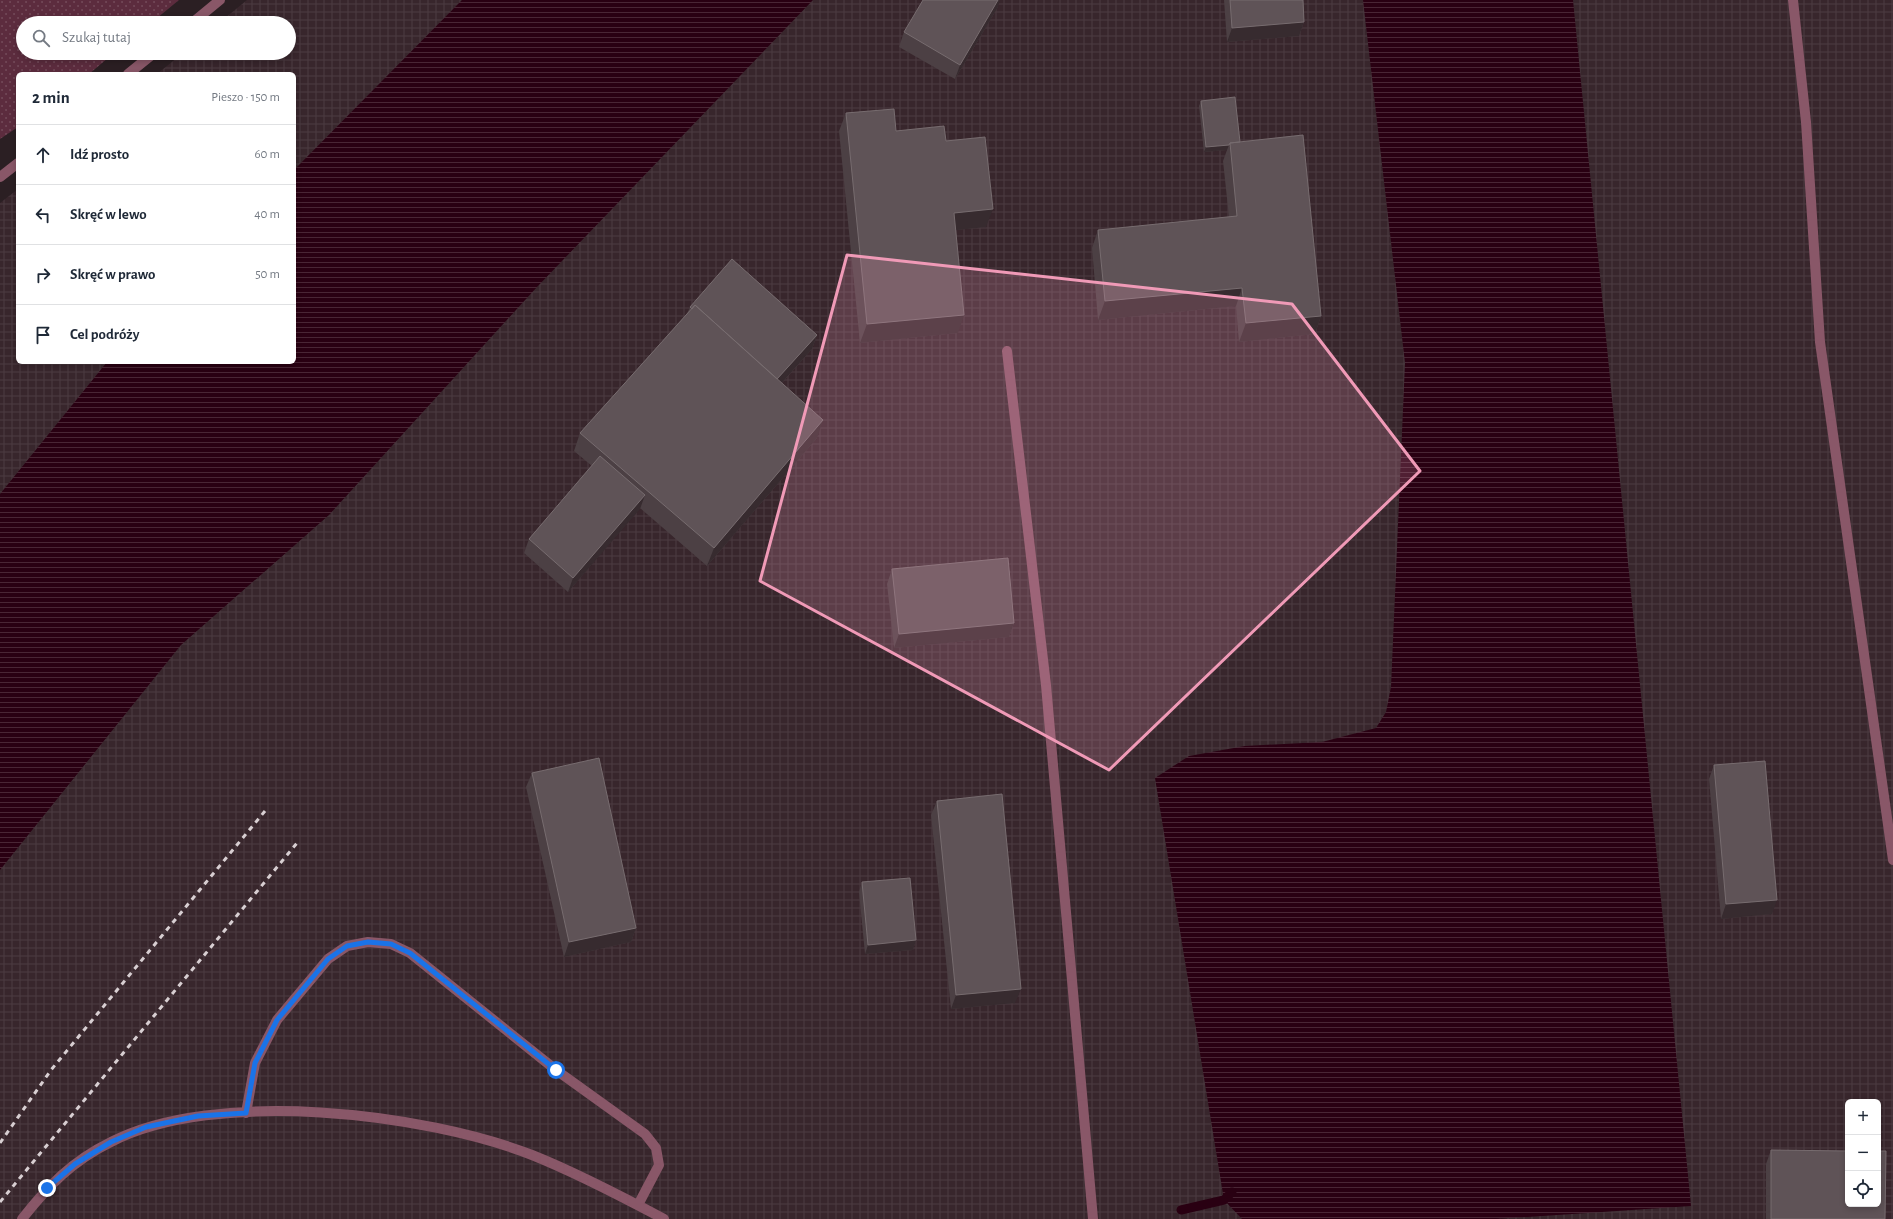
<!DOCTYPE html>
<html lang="pl">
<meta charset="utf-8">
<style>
body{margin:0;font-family:"Alegreya Sans",sans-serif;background:#f2f2f3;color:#1f2937}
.controls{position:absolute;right:12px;bottom:12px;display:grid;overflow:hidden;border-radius:6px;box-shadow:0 2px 6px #0003}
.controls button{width:36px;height:36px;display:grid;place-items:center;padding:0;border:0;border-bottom:1px solid #e0e1e3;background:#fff;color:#1f2937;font:20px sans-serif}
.stop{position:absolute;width:12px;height:12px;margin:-9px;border:3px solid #1a73e8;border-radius:50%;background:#fff}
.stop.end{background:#1a73e8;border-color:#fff;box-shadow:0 1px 4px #0008}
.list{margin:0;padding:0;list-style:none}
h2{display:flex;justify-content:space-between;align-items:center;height:52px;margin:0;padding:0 16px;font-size:17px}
h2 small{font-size:13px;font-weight:400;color:#747a83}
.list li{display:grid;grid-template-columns:26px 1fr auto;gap:12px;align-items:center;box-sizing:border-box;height:60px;padding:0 16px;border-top:1px solid #e0e1e3}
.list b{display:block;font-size:15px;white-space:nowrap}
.list em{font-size:13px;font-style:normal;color:#747a83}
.icon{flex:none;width:22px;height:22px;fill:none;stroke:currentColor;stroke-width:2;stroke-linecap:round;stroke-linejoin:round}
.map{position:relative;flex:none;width:1893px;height:1219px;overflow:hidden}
.search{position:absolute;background:#fff;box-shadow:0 2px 6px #0003;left:16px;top:16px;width:280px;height:44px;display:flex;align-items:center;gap:10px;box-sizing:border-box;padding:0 14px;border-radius:22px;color:#747a83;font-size:15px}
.panel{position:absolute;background:#fff;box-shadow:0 2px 6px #0003;left:16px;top:72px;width:280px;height:292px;border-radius:6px}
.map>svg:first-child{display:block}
.industrial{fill:url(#industrial-grid);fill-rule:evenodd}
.grass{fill:url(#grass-dots)}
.water{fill:url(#water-rules)}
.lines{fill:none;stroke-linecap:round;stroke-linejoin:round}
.stream{stroke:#290012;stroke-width:9}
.lane{stroke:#895768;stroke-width:10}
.street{stroke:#895768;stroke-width:10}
.rail{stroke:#d8cfd2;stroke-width:3;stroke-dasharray:5 5;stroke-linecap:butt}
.wall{fill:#4c4044}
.shaded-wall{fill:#372b2f}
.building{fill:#5f5357;stroke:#776c6f}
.route{stroke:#1a73e8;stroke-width:5}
.marked{fill:#f09ab7;fill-opacity:0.2;stroke:#f09ab7;stroke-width:3;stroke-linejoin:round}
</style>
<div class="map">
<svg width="1893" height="1219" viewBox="0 0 1893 1219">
<defs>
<pattern id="industrial-grid" width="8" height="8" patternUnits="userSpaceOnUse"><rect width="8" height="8" fill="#38262c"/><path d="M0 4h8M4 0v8" fill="none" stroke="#4c3b41"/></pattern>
<pattern id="grass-dots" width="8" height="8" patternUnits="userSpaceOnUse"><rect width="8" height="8" fill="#5c2c3e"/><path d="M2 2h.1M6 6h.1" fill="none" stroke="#744b5a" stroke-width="1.8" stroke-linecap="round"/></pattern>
<pattern id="water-rules" width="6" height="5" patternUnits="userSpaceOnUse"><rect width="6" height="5" fill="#290012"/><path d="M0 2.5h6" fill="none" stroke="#492635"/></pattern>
</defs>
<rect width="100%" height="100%" fill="#2b1f23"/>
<path class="industrial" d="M 247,0 L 1893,0 L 1893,1219 L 0,1219 L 0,203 L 18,189 L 18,362 L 294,362 L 294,74 L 157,74 L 183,53 L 289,53 L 289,23 L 219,23 ZM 1848,1102 L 1878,1102 L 1878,1204 L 1848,1204 Z"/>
<path class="grass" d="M 0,0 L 179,0 L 151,23 L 23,23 L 23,53 L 114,53 L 89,74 L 18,74 L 18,127 L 0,139 Z"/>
<path class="water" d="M 462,0 L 813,0 L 537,287 L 329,515 L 181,645 L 0,870 L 0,494 L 107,362 L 294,362 L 294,170 Z
M 1363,0 L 1573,0 L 1691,1206 L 1496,1219 L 1242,1219 L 1224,1200 L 1155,778 L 1189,756 L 1245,746 L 1322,742 L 1376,728 L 1386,712 L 1391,687 L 1405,363 Z"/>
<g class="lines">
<path class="stream" d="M 1181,1210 L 1224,1200 L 1232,1192"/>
<path class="lane" d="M 1793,0 L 1806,122 L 1820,342 L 1893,860
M 192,23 L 220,0
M 128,74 L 154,53
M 0,177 L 18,163
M 246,1113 L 255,1063 L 277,1020 L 328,959 L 347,946 L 368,942 L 391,944 L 410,953 L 556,1070 L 645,1134 L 656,1148 L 659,1165 L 638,1205
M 22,1219 C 48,1186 72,1161 111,1142 C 215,1088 425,1113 532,1155 C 577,1173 621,1196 664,1219"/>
<path class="street" d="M 1007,351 L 1046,685 L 1093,1219"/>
<path class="rail" d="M 0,1143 L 51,1070 L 265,811
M 0,1202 L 297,843"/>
</g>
<path class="wall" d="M 1224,0 L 1303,0 L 1304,22 L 1299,36 L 1227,42 Z
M 998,7 L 955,79 L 899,47 L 904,32 Z
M 1201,101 L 1240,142 L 1321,316 L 1315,334 L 1239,342 L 1236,306 L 1098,320 L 1092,248 L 1098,230 L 1229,217 L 1223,161 L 1227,150 L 1204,152 L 1199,106 Z
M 846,113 L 896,131 L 946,141 L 986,227 L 956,230 L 958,333 L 860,343 L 839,131 Z
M 690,307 L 817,335 L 812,349 L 782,383 L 817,438 L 707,566 L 640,508 L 568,592 L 524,553 L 529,539 L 592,466 L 574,451 L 580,433 L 687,314 Z
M 892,569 L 1014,623 L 1009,637 L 894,648 L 887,584 Z
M 1714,765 L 1772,914 L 1721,919 L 1709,779 Z
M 532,773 L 636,928 L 631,942 L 564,957 L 526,787 Z
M 937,801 L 1015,1003 L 951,1009 L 931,815 Z
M 862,882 L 916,940 L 913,950 L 865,954 L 859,892 Z
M 1771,1150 L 1885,1219 L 1766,1219 L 1766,1164 Z"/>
<path class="shaded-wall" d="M 998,0 L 1000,0 L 998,7 L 955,79 L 960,65 Z
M 1304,22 L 1299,36 L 1227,42 L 1232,28 Z
M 1229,145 L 1227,150 L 1204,152 L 1206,147 Z
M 993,209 L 986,227 L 948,231 L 954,213 Z
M 1242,288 L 1236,306 L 1098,320 L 1105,301 Z
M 964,315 L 958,333 L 860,343 L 867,324 Z
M 1321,316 L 1315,334 L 1239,342 L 1246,323 Z
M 817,335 L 812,349 L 770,396 L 775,382 Z
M 823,420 L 817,438 L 707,566 L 714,548 Z
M 645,495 L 640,509 L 568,592 L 573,578 Z
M 1014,623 L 1009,637 L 894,648 L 899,634 Z
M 1777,900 L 1772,914 L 1721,919 L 1726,904 Z
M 636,928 L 631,942 L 564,957 L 569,942 Z
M 916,940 L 913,950 L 865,954 L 868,945 Z
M 1021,989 L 1015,1003 L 951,1009 L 956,995 Z"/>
<path class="building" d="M 923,0 L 998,0 L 960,65 L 904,32 Z
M 1230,0 L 1303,0 L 1304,22 L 1232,28 Z
M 1235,97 L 1240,142 L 1230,143 L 1229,145 L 1206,147 L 1201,101 Z
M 894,109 L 896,131 L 944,126 L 946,141 L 985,137 L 993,209 L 954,213 L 964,315 L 867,324 L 846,113 Z
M 1303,135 L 1321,316 L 1246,323 L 1242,288 L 1105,301 L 1098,230 L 1237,216 L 1230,143 Z
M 732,259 L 817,335 L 777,379 L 695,305 L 692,309 L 690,307 Z
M 695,305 L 823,420 L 714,548 L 580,433 Z
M 600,456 L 645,495 L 573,578 L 529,539 Z
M 1008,558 L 1014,623 L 899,634 L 892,569 Z
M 599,758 L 636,928 L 569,942 L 532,773 Z
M 1765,761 L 1777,900 L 1726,904 L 1714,765 Z
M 1002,794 L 1021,989 L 956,995 L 937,801 Z
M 910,878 L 916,940 L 868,945 L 862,882 Z
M 1771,1150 L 1848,1151 L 1848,1204 L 1878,1204 L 1878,1151 L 1886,1151 L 1885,1219 L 1771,1219 Z"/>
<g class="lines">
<path class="route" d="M 47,1188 L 75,1164 L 111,1142 L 146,1127 L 198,1116 L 246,1113 L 255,1063 L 277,1020 L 328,959 L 347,946 L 368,942 L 391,944 L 410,953 L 556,1070"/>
</g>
<path class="marked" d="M 847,255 L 1292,304 L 1420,471 L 1109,770 L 760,581 Z"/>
</svg>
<div class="controls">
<button>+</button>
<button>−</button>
<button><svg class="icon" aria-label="locate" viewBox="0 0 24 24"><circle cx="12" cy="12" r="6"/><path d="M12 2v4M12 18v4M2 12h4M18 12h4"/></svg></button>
</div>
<div class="stop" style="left:556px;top:1070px"></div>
<div class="stop end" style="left:47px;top:1188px"></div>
<div class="search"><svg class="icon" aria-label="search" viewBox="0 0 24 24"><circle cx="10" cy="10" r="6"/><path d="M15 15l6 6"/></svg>Szukaj tutaj</div>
<section class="panel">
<h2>2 min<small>Pieszo · 150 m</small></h2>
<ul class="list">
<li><svg class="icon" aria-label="ahead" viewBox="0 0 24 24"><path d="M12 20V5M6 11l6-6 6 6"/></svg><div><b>Idź prosto</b></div><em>60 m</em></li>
<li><svg class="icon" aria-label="left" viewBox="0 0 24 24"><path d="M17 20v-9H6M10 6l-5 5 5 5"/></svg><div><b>Skręć w lewo</b></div><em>40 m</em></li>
<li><svg class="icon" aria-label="right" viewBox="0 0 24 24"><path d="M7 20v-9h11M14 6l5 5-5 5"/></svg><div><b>Skręć w prawo</b></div><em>50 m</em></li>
<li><svg class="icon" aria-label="arrive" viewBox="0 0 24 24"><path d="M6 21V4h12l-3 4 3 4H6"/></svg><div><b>Cel podróży</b></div></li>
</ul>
</section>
</div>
